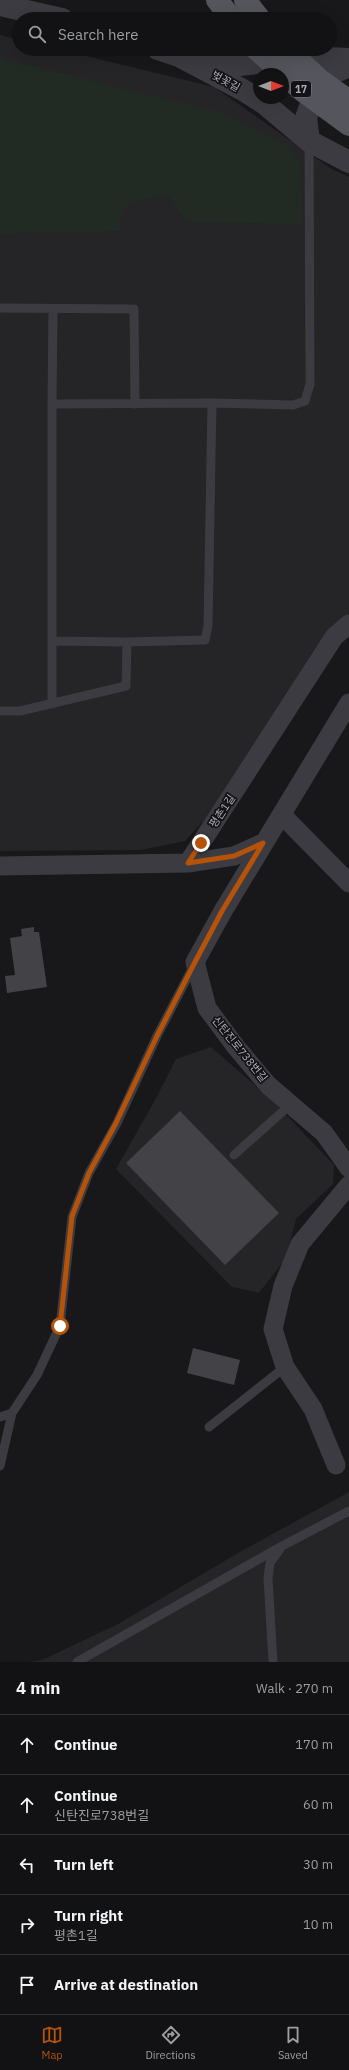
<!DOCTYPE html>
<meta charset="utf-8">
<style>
body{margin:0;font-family:"IBM Plex Sans","Noto Sans KR",sans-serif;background:#1f2022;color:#f1f3f6}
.compass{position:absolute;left:253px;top:68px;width:36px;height:36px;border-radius:50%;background:#121214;box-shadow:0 4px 16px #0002;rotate:90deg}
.stop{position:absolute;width:12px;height:12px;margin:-9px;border:3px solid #b45309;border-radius:50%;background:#fff}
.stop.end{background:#b45309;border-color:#fff;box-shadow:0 1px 4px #0008}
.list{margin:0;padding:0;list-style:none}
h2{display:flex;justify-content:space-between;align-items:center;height:52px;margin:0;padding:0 16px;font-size:17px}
h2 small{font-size:13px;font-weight:400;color:#9c9ea0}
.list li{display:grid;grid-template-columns:26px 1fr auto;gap:12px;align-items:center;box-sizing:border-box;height:60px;padding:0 16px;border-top:1px solid #313234}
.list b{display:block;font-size:15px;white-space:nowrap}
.list p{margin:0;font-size:13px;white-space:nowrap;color:#9c9ea0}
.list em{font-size:13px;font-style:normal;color:#9c9ea0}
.icon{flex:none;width:22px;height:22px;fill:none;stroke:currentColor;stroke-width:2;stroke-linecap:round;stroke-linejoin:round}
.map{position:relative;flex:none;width:349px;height:1662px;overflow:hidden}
.search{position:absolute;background:#121214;box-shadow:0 4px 16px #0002;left:12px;right:12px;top:12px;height:44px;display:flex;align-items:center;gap:10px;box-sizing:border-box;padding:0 14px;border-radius:22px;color:#9c9ea0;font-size:15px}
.sheet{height:352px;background:#121214}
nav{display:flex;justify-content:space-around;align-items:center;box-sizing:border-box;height:56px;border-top:1px solid #313234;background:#121214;font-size:11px;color:#9c9ea0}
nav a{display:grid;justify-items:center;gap:2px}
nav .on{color:#b45309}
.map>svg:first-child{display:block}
.built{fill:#252427}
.green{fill:#222a24}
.building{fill:#434247}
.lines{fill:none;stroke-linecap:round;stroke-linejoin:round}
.service{stroke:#3b3b41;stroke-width:9}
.minor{stroke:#3b3b41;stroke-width:19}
.tertiary{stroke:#3b3b41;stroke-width:22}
.primary{stroke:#55555d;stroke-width:22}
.route{stroke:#b45309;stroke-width:5}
.labels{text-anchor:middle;stroke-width:3.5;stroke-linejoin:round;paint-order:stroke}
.shield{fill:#131315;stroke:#7d7e88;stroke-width:1}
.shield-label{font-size:10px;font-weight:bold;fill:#abacb9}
.street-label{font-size:11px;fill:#abacb9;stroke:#131315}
</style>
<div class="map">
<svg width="349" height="1662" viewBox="0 0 349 1662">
<rect width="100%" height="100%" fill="#18181a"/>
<path class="built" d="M 0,35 L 19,40 L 19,49 L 57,49 L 214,87 L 330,168 L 349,177 L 349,613 L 318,644 L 206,818 L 185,841 L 141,850 L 0,851 Z
M 211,1047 L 274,1102 L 334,1165 L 333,1184 L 296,1219 L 286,1258 L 259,1293 L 232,1287 L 116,1169 L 154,1102 L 176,1059 Z
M 349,1492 L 349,1662 L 30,1662 L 42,1660 L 118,1624 L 238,1553 Z"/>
<path class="green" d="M 0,58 L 219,112 L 289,147 L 301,168 L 302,224 L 186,222 L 168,195 L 130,202 L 119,220 L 121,231 L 0,234 Z"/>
<path class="building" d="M 34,927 L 34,932 L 39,932 L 47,987 L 7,993 L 5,976 L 15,975 L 10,938 L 22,936 L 21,929 Z
M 180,1111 L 279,1213 L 225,1265 L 126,1163 Z
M 193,1348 L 240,1360 L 234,1385 L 187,1373 Z"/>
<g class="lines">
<path class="service" d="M 0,308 L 134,309 L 135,404
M 53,309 L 52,404 L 212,403 L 293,405 L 305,401 L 310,384 L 309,142
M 52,641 L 127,642
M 52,704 L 52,404
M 0,711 L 20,711 L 126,686 L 127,642 L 205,640 L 208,626 L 212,403
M 234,1155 L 291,1104
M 0,1417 L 12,1413
M 209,1427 L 285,1367
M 0,1466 L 12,1413 L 37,1375 L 60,1326 L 72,1217 L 89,1173 L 117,1123 L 157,1036 L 194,965
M 77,1662 L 282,1546 L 349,1511
M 273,1662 L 268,1578 L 270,1563 L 280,1549"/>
<path class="minor" d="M 349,703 L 223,911 L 195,962 L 207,1008 L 236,1047 L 268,1085 L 324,1133 L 349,1168
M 282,815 L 349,883
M 188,863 L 234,856 L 263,843
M 0,866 L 188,863 L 334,637 L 349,624
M 336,1465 L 313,1409 L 285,1367 L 273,1329 L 283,1286 L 300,1244 L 349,1185"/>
<path class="tertiary" d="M 0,5 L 62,19
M 158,49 L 179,56 L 243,90 L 265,104 L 309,141 L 349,162
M 196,58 L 240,65 L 306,57 L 349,59
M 309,141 L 306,118 L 315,92 L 327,76 L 349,66"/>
<path class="primary" d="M 217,0 L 232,19
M 245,0 L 260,19
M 256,49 L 304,92 L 349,125
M 287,49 L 319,79 L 349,101"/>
</g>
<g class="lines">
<path class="route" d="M 60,1326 L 72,1216 L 89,1173 L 116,1123 L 157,1036 L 195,962 L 222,911 L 263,843 L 234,856 L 188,863 L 201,843"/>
</g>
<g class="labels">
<rect class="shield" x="291" y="81" width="20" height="16" rx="3"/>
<g class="shield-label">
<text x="301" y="93">17</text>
</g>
<g class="street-label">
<text transform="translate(226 81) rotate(29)" y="4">벚꽃길</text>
<text transform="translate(222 811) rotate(-56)" y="4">평촌1길</text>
<text transform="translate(240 1049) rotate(51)" y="4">신탄진로738번길</text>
</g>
</g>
</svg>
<svg class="compass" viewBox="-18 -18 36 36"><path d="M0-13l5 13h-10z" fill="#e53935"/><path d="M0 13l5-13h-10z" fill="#9c9ea0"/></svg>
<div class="stop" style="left:60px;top:1326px"></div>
<div class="stop end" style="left:201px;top:843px"></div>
<div class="search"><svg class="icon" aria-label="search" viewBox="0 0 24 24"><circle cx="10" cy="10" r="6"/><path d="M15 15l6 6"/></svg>Search here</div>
</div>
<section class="sheet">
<h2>4 min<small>Walk · 270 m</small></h2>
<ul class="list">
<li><svg class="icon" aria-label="ahead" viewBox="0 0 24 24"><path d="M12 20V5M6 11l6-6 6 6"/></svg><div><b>Continue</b></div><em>170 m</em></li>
<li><svg class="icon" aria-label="ahead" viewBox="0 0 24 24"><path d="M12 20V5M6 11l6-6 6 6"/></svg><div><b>Continue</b><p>신탄진로738번길</p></div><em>60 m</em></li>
<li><svg class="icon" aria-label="left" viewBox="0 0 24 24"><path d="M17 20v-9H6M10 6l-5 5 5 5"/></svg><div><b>Turn left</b></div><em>30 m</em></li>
<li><svg class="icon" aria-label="right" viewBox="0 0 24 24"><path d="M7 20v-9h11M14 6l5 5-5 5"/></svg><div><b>Turn right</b><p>평촌1길</p></div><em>10 m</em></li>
<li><svg class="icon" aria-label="arrive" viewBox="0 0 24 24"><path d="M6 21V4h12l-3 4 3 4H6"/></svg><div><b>Arrive at destination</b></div></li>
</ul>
</section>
<nav>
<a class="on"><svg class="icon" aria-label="map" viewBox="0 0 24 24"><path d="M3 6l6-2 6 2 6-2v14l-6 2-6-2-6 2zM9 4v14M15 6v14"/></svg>Map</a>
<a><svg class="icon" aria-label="directions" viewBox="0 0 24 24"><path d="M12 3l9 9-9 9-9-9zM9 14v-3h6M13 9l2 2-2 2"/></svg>Directions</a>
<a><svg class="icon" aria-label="saved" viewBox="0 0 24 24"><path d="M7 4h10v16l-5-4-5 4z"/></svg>Saved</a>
</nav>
